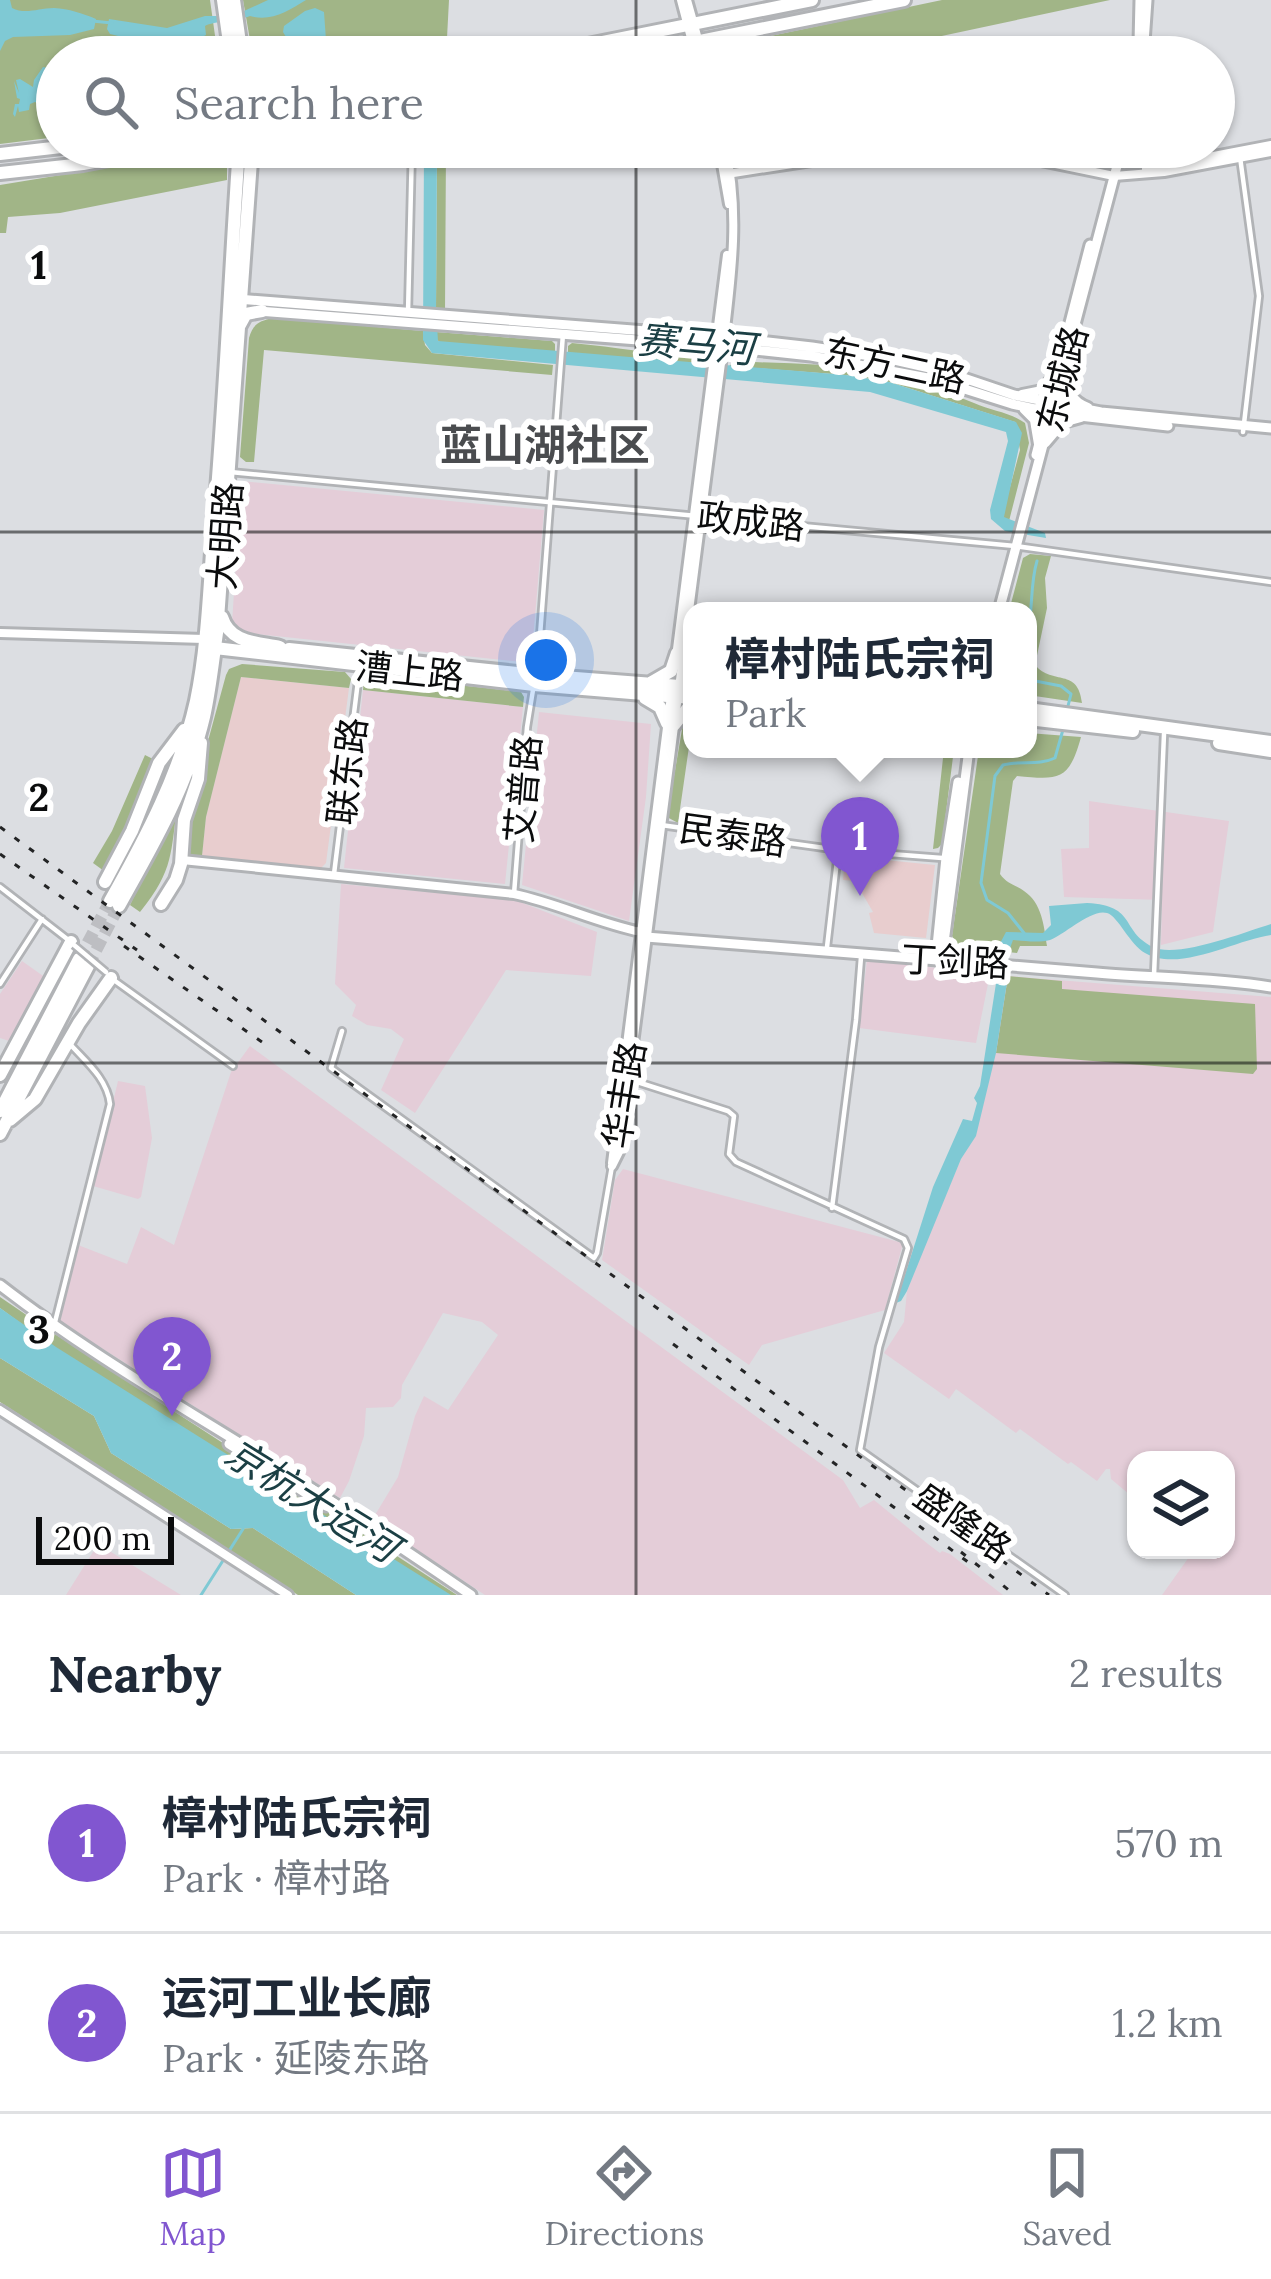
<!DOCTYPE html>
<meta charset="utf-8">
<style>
body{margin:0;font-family:Lora,"Noto Sans SC",serif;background:#f2f2f3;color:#1f2937}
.controls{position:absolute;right:36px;bottom:36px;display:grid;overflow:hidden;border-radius:24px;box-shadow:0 3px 9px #0004}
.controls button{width:108px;height:108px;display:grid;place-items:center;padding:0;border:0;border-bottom:3px solid #e0e1e3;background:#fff;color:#1f2937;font:60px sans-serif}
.scale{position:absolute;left:36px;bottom:30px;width:138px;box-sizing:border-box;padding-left:12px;border:6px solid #0b0c0d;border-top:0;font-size:33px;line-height:42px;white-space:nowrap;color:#0b0c0d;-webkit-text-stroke:9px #fff;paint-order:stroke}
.you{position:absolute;left:546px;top:660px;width:42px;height:42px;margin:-30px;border:9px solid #fff;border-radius:50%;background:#1a73e8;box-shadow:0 0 0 18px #1a73e833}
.badge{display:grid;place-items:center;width:78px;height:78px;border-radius:50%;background:#8156d0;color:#fff;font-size:39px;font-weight:700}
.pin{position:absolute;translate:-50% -99px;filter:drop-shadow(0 3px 6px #0008)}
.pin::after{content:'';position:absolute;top:63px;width:42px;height:36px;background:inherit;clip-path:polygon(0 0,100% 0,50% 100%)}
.popup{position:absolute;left:683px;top:602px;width:354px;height:156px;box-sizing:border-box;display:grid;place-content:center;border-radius:24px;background:#fff;filter:drop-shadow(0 3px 9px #0005);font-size:39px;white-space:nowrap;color:#747a83}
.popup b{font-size:45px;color:#1f2937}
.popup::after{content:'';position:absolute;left:50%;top:100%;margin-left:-24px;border:24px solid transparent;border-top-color:#fff}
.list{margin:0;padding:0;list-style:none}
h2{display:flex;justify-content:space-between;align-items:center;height:156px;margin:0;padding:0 48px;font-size:51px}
h2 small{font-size:39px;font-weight:400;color:#747a83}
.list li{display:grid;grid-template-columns:78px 1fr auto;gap:36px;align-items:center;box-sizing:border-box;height:180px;padding:0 48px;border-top:3px solid #e0e1e3}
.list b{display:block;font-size:45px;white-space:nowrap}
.list p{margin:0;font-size:39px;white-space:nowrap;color:#747a83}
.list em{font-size:39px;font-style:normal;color:#747a83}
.icon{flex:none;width:66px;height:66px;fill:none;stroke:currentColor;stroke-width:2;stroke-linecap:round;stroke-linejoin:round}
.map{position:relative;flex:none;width:1271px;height:1595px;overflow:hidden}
.search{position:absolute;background:#fff;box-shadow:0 3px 9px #0004;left:36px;right:36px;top:36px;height:132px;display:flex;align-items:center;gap:30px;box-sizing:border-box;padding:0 42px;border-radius:66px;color:#747a83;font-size:45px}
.sheet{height:516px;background:#fff}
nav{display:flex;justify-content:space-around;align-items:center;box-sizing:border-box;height:168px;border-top:3px solid #e0e1e3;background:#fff;font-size:33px;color:#747a83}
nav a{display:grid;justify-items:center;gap:6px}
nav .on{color:#8156d0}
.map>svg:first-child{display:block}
.industrial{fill:#e4cdd8}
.education{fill:#e8cdce}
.green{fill:#a1b587}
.water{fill:#7fc9d4}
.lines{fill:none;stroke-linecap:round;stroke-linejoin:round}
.stream{stroke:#7fc9d4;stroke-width:3}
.primary-tunnel{stroke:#bdbec2;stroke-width:12;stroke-dasharray:12 6;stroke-linecap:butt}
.minor-casing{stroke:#b1b3b6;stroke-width:10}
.tertiary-casing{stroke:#b1b3b6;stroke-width:14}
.secondary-casing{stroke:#b1b3b6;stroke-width:15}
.primary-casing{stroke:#b1b3b6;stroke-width:18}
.minor{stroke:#fff;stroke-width:4.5}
.tertiary{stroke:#fff;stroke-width:8}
.secondary{stroke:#fff;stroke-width:9}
.primary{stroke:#fff;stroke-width:12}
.rail{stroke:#232425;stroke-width:3;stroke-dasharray:6 12;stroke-linecap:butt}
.minor-bridge-casing{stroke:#b1b3b6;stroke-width:10;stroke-linecap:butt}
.minor-bridge{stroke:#fff;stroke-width:4.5}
.grid{fill:none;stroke:#0b0c0d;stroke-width:3;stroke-opacity:0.55}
.labels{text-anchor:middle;stroke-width:12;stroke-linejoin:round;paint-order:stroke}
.street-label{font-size:36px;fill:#0b0c0d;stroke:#fff}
.water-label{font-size:39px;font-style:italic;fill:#1b3f44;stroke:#fff}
.quarter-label{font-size:42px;font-weight:bold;fill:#4a4c4f;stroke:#fff}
.grid-label{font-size:39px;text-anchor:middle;font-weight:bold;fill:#0b0c0d;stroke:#fff;stroke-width:12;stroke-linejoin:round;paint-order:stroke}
</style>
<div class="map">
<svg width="1271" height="1595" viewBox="0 0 1271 1595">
<rect width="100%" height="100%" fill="#dcdee2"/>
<path class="industrial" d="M 241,481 L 544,510 L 531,663 L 238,632 L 232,624 Z
M 363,690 L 523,707 L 505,884 L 344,868 Z
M 539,712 L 651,724 L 646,797 L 629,921 L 522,885 Z
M 1089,801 L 1229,821 L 1213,932 L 1161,945 L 1162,900 L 1064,897 L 1061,849 L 1089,848 Z
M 341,884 L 515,900 L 597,932 L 591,976 L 506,970 L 415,1113 L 381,1090 L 404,1039 L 391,1029 L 367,1025 L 352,1016 L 356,1005 L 335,984 Z
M 867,960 L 990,974 L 976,1043 L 859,1028 Z
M 22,961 L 46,978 L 12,1042 L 0,1038 L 0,994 Z
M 1008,976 L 1271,997 L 1271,1595 L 1162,1595 L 1194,1550 L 1226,1550 L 1226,1460 L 1136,1460 L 1136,1500 L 1111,1479 L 1110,1469 L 1106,1469 L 1097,1481 L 1071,1462 L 1068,1464 L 1020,1429 L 1016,1433 L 956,1389 L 949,1399 L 884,1353 L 904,1322 L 907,1291 L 922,1252 L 961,1159 L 976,1135 Z
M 250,1046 L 843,1480 L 860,1508 L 874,1500 L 928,1544 L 940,1553 L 942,1551 L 950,1554 L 1003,1595 L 485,1595 L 372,1520 L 398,1477 L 415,1416 L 424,1396 L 448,1410 L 498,1335 L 482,1322 L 443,1313 L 402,1385 L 401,1398 L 393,1407 L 366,1408 L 364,1436 L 349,1481 L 340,1498 L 60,1322 L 78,1245 L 127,1264 L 141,1227 L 174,1245 L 231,1072 Z
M 118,1081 L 145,1086 L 152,1138 L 141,1197 L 138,1199 L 93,1186 Z
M 623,1169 L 903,1243 L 885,1310 L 762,1345 L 749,1365 L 602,1260 L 615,1180 Z
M 98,1544 L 181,1595 L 66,1595 Z"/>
<path class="education" d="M 241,677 L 349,688 L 326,863 L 321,868 L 202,856 L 206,817 Z
M 845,856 L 935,865 L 926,938 L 874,933 L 869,913 L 873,912 L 855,881 L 843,880 Z"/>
<path class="green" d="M 0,0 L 210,0 L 218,57 L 57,57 L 57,137 L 0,144 Z
M 243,0 L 449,0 L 446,57 L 253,57 Z
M 942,0 L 1110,0 L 843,57 L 713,57 L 723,46 Z
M 437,147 L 446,147 L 445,311 L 436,310 Z
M 213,153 L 224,155 L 227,161 L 227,180 L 60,213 L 8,217 L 6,233 L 0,233 L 0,185 L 152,160 Z
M 273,318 L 423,331 L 425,345 L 432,353 L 553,365 L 552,375 L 264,350 L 254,462 L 246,462 L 240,457 L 249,338 C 253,324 259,321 273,318 Z
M 436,332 L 552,341 L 555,344 L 555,352 L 441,343 L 436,339 Z
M 572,343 C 616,347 658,355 702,357 L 706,364 L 568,353 L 568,346 Z
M 736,361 C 783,364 830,363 876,371 C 910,378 942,390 974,403 C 991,411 1010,412 1025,423 L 1029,443 L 1009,521 L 1004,518 L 1003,513 L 1020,450 L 1015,422 L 889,382 L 846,375 L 729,366 Z
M 1030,554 L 1051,556 L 1045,578 L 1047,608 L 1035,665 C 1053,686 1078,667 1082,703 L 1028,695 L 1028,611 L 1009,611 L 1023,558 Z
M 242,664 L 345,672 L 351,679 L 349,688 L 241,677 L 206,817 L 202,856 L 191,856 L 187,853 L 188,822 L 204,777 L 208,741 L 226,675 L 229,669 Z
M 368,675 L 521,692 L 524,697 L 523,707 L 363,690 L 364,679 Z
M 692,709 L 692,726 L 678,823 L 667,817 L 684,718 Z
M 1028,733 L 1081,737 C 1069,781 1059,780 1017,776 L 1013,781 L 1000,874 C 1007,884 1014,884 1024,891 C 1042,903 1044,926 1047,946 L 1020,946 L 1017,953 L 959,947 L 952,936 L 979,749 L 1028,749 Z
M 944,749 L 954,749 L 942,844 L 938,848 L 933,849 Z
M 145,755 L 155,760 L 132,817 L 104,871 L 93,863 L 112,831 Z
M 178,803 C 170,852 175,869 140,912 L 130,905 Z
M 1008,976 L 1062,981 L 1062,989 L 1255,1004 L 1257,1069 L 1253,1074 L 996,1053 Z
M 0,1297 L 47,1329 L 457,1595 L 444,1595 L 54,1348 L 0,1308 Z
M 0,1358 L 94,1416 L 111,1453 L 231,1529 L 253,1528 L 356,1595 L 298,1595 L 0,1402 Z"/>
<path class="water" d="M 0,0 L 10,0 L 12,8 C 26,15 38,8 54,8 C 69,9 82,13 96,19 L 94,29 L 70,35 L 13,37 L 5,41 L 0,51 Z
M 268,0 L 306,0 C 288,11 271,22 250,16 C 237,21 214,21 205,26 L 206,35 L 171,53 L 167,48 L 110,34 L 107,29 L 109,19 L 167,28 L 205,16 L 233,16 Z
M 315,8 L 324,12 L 326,40 L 306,57 L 298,57 L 283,32 L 284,26 L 305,11 Z
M 43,67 L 57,70 L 57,92 L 48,92 L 42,102 L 57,95 L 57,118 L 39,118 L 37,111 L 41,105 L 35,102 L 30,104 L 29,110 L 19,112 L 18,106 L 15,117 L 13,114 L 15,104 L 19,104 L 20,99 L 17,98 L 14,81 L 19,93 L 16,80 L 20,79 L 33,87 L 34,80 Z
M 424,147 L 437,147 L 436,310 L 438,341 L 846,375 L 889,382 L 1016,422 L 1022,433 L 1004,517 L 1045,533 L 1046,538 L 1005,531 L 991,519 L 990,510 L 1008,441 L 1006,432 L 870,392 L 432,353 L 423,340 Z
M 1087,903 C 1138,906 1119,930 1153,947 C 1176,959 1245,932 1271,924 L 1271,935 C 1235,940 1179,973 1145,953 C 1130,945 1118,916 1107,913 C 1092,908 1064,935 1050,940 C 1039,943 1024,941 1013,940 L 1009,951 L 1008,976 L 996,1053 L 976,1136 L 961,1159 L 907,1291 L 901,1301 L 896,1303 L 933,1187 L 963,1119 L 972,1121 L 977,1103 L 974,1098 L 980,1086 L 997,977 L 997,949 L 1006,932 L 1043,933 L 1051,925 L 1049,906 Z
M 0,1308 L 56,1347 L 451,1595 L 356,1595 L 253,1528 L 231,1529 L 111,1453 L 94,1416 L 0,1358 Z"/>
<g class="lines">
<path class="stream" d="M 92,21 L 112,23
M 1028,631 C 1033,608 1030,584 1037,561
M 1028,677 L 1030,680 L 1061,686 L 1071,694 L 1067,710
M 1024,933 L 1008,913 L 987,900 L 981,883 L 995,776 L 1003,765 C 1021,760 1038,766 1055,758 L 1064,726
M 229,1551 L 243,1529
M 201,1595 L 224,1559"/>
<path class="primary-tunnel" d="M 79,959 L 110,901
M 88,966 L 119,906"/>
<g class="minor-casing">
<path id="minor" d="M 1240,157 L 1259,296 L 1243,432
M 408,313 L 412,147
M 230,472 L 1015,546 L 1271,582
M 537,675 L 563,334
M 661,825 L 839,850 L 942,858
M 334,874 L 360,665
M 0,887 L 71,942
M 514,894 L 527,727 L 533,690
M 827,947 L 838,852
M 1154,975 L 1164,734
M 111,978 L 233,1066
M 0,984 L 42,919
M 342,1031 L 331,1068 L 594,1258 L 597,1253 L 612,1166
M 628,1079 L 728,1111 L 734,1116 L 729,1154 L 736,1162 L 904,1239 L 908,1248 L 879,1347 L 860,1450 L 1065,1595
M 832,1208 L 856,1020 L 861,957
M 53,1330 L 110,1104 C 107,1078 85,1061 69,1043"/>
</g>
<g class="tertiary-casing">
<path id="tertiary" d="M 681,0 L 696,57
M 687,0 L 703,57
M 719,147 L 729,204
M 973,147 L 1114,176 L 1164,172 L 1271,152
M 1146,169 L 1271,145
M 727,174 L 902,147
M 1065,373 C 1067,390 1072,401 1088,407
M 1022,394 L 1042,390 L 1053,376
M 1024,410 L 1034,420 L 1038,444
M 1046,443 L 1063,423 L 1081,418
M 0,633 L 204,639
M 676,657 L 727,255
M 182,860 L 514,894 C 557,903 597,923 641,932
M 612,1163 L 671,696
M 612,1166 L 619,1152 L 721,363 C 729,291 742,218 725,147
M 0,1410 L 288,1595"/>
</g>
<g class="secondary-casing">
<path id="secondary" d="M 1139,43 L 1140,0
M 1143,57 L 1147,0
M 237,299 L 723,337 L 812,347 L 890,359 L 943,371 L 1014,395 L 1101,412 L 1271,428
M 258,311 L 716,346 L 811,356 L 933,379 L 1012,404 L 1053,413 L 1168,426
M 1036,455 L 1090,245
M 999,611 L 1122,147
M 641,932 L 646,937 C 796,949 947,960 1097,973 C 1154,978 1214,978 1271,987
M 929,955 L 973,956
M 936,956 L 946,858 L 958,782
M 942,958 L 969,749
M 0,1285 C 85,1351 179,1405 270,1462 C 338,1505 405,1550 471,1595
M 229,1444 L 326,1506"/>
</g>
<g class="primary-casing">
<path id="primary" d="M 223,0 L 231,57
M 234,0 L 242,57
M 528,57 L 812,0
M 620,57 L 904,0
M 0,154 L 61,147
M 0,173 L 83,164 L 173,147
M 240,325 L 246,314 L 262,311
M 222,617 C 230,643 256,642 280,647
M 210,644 L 215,648 L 534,685 L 692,698
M 289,649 L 537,675 L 692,687
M 683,654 L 686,669 L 692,679
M 652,682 L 671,671 L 677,653
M 645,698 L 660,707 L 667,723
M 1028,709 L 1271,742
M 1028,719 L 1133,731
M 674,725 L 692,703
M 1219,743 L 1271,751
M 105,882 L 132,831 L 159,763 L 184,730
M 110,901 C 146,837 180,773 196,701 C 207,648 209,592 213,538 C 225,408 230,277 239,147
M 161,904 L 176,880 L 181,864 L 184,820 L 198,779 L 201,743
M 119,906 C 153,846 188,785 204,717 C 210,690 213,661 217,633 L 252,147
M 0,1075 L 71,942
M 0,1111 L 79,959
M 10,1120 L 35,1099 L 79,1023 L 111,978
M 0,1134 L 88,966"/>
</g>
<use href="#minor" class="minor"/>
<use href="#tertiary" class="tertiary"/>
<use href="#secondary" class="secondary"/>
<use href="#primary" class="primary"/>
<path class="rail" d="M 0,827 L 1049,1595
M 0,854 L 137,950
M 124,946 L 262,1042
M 673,1344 L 972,1565
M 961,1552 L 1015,1595"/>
<g class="minor-bridge-casing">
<path id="minor-bridge" d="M 74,945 L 106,972"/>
</g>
<use href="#minor-bridge" class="minor-bridge"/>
</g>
<path class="grid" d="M 636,0 L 636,57M 636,147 L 636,1595M 0,532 L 1271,532M 0,1063 L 1271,1063"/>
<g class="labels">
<g class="street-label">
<text transform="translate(895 365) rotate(12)" y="13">东方二路</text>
<text transform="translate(1062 379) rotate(-76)" y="13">东城路</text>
<text transform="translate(751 521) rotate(6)" y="13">政成路</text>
<text transform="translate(225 536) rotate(-86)" y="13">大明路</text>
<text transform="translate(410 671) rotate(6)" y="13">漕上路</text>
<text transform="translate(347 771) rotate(-83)" y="13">联东路</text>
<text transform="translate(523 789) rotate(-85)" y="13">艾普路</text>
<text transform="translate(733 835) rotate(8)" y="13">民泰路</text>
<text transform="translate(955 961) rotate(3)" y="13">丁剑路</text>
<text transform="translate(624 1095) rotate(-81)" y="13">华丰路</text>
<text transform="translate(963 1522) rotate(35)" y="13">盛隆路</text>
</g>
<g class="water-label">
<text transform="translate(696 344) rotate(5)" y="14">赛马河</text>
<text transform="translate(312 1500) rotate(32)" y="14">京杭大运河</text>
</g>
<g class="quarter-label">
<text x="545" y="460">蓝山湖社区</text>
</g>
</g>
<g class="grid-label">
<text x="39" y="279">1</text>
<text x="39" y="811">2</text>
<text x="39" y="1343">3</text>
</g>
</svg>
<div class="controls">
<button><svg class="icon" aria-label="layers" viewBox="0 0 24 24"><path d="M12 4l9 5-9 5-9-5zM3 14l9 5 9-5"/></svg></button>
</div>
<div class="scale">200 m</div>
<div class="you"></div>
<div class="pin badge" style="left:860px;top:896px">1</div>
<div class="popup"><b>樟村陆氏宗祠</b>Park</div>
<div class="pin badge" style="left:172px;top:1416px">2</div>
<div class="search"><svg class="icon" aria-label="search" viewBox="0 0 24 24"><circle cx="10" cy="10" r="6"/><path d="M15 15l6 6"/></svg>Search here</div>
</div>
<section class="sheet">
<h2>Nearby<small>2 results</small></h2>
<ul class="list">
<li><span class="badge">1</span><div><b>樟村陆氏宗祠</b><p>Park · 樟村路</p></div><em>570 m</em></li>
<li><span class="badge">2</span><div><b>运河工业长廊</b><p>Park · 延陵东路</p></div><em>1.2 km</em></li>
</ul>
</section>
<nav>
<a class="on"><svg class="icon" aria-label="map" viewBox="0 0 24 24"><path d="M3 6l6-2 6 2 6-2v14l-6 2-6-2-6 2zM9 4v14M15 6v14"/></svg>Map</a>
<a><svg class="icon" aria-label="directions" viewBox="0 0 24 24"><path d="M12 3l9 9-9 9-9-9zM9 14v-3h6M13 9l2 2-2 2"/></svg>Directions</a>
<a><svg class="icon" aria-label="saved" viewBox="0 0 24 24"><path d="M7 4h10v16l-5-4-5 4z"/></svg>Saved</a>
</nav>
